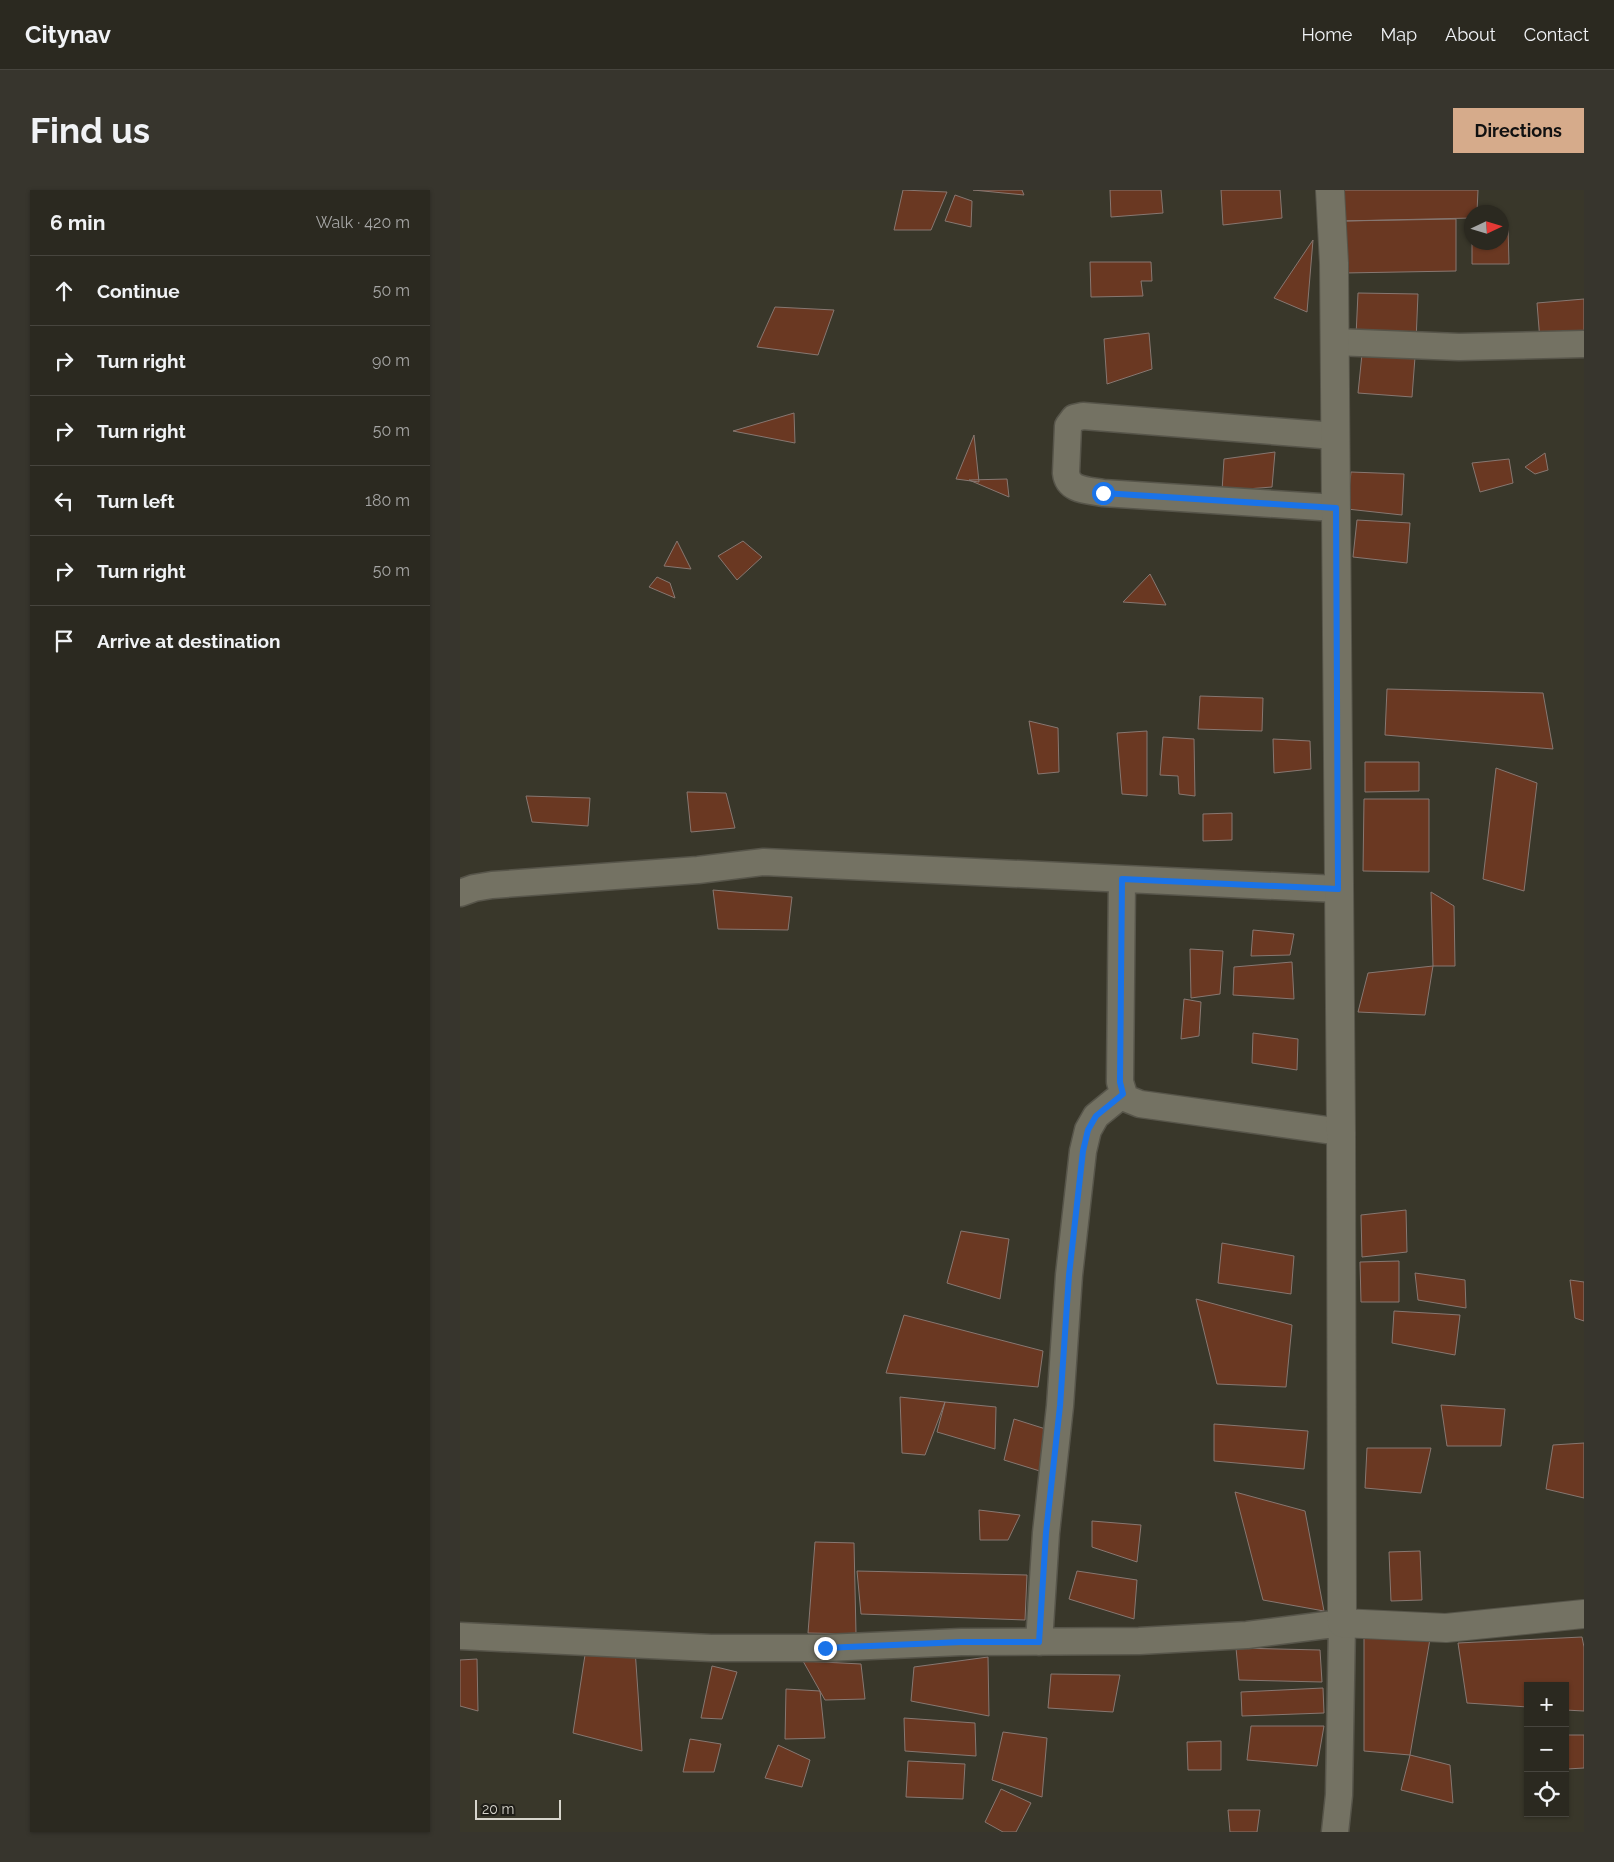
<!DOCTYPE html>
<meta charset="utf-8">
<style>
body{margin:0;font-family:Raleway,sans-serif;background:#37352d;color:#f1f3f6}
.controls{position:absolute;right:15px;bottom:15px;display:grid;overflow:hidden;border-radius:0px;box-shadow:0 1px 4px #0004}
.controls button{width:45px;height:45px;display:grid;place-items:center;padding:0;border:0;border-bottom:1px solid #47453e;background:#2b2920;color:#f1f3f6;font:25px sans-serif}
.compass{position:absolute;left:1004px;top:15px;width:45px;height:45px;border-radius:50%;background:#2b2920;box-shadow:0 1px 4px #0004;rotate:86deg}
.scale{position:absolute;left:15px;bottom:12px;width:86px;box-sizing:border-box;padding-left:5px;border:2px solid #d7d5cd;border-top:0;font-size:14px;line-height:18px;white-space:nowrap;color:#d7d5cd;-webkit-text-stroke:4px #1f1e18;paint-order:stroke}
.stop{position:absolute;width:15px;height:15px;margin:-11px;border:4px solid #1a73e8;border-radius:50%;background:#fff}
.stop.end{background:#1a73e8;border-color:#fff;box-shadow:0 1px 5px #0008}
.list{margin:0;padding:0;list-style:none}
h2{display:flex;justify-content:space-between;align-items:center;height:65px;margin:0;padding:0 20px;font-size:21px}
h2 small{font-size:16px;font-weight:400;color:#a6a6a5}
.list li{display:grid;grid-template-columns:32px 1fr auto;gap:15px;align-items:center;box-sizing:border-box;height:70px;padding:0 20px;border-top:1px solid #47453e}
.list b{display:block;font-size:19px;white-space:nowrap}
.list em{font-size:16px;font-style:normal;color:#a6a6a5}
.icon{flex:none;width:28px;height:28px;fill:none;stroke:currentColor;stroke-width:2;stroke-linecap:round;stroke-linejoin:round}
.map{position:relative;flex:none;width:1124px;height:1642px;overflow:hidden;border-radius:0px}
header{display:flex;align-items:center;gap:30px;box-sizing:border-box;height:70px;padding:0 25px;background:#2b2920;border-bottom:1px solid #47453e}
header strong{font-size:24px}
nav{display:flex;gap:28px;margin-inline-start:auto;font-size:18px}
.intro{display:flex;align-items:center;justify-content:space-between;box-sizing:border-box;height:120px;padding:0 30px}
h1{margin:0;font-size:35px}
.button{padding:12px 22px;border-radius:0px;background:#d6ab8b;color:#111;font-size:18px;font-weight:700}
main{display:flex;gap:30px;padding:0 30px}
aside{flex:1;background:#2b2920;border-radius:0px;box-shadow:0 1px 4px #0004}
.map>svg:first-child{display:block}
.building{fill:#6a3822;stroke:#877771}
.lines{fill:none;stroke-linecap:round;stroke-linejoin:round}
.street-casing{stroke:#57554a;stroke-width:29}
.secondary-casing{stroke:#57554a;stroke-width:30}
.street{stroke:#747263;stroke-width:26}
.secondary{stroke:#747263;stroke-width:28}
.route{stroke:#1a73e8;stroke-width:6}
</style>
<header>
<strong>Citynav</strong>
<nav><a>Home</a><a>Map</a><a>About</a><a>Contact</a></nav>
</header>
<div class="intro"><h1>Find us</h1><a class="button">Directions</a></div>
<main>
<aside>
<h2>6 min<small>Walk · 420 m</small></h2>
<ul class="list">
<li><svg class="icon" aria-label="ahead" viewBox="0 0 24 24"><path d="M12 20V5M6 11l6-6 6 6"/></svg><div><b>Continue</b></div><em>50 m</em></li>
<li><svg class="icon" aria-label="right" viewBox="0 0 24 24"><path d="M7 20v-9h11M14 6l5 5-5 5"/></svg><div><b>Turn right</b></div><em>90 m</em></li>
<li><svg class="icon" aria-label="right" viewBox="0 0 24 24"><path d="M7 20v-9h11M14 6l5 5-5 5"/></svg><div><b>Turn right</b></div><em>50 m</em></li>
<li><svg class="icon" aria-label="left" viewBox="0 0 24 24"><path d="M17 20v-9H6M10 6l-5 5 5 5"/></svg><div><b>Turn left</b></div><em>180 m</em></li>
<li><svg class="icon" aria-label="right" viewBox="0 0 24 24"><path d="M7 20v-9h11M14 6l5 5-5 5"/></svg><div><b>Turn right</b></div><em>50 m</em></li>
<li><svg class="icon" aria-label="arrive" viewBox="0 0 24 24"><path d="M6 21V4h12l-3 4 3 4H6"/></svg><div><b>Arrive at destination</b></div></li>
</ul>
</aside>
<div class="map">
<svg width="1124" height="1642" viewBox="0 0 1124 1642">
<rect width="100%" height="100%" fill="#39372a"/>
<path class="building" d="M 443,0 L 487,2 L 471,40 L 434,40 Z
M 513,0 L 562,0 L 564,5 Z
M 650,0 L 701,0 L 703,23 L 651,27 Z
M 761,0 L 820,0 L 822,28 L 763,35 Z
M 884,0 L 1018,0 L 1017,22 L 1012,22 L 1012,28 L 883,31 Z
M 495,5 L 512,11 L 511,37 L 485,31 Z
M 996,29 L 996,81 L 884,83 L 883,31 Z
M 1042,36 L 1048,36 L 1049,74 L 1012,74 L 1012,52 L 1042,52 Z
M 853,50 L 847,122 L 814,108 Z
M 630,72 L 691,72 L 692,91 L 681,91 L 683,106 L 631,107 Z
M 898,103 L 958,104 L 956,151 L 896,146 Z
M 1124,109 L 1124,149 L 1080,151 L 1077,113 Z
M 315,117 L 374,120 L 358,165 L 297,157 Z
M 689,143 L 692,179 L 647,194 L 644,149 Z
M 902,164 L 955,167 L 952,207 L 898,203 Z
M 334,223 L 335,253 L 273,241 Z
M 514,245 L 519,292 L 496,289 Z
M 815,262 L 812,297 L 762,301 L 764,269 Z
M 1085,263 L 1088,280 L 1075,284 L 1065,277 Z
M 1049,269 L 1053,293 L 1020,302 L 1012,273 Z
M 891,282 L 944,284 L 942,325 L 887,319 Z
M 547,289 L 549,307 L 509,290 Z
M 897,330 L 950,333 L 947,373 L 893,367 Z
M 217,351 L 231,379 L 204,376 Z
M 283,351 L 302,367 L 277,390 L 258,366 Z
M 690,384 L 706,415 L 663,412 Z
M 197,387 L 210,393 L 215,408 L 189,397 Z
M 927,499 L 1083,503 L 1093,559 L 925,545 Z
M 740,506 L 803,508 L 802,541 L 738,539 Z
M 569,531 L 598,538 L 599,582 L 578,584 Z
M 687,541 L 687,606 L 662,604 L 657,543 Z
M 703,547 L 734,549 L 735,606 L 719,604 L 718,586 L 700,585 Z
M 813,549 L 850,551 L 851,579 L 814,583 Z
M 905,572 L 959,572 L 959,601 L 905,602 Z
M 1036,578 L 1077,593 L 1064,701 L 1023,689 Z
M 227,602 L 266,603 L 275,638 L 231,642 Z
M 66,606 L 130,608 L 128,636 L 72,632 Z
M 904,609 L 969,609 L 969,682 L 903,681 Z
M 772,623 L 772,650 L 743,651 L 743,624 Z
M 253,700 L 332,707 L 328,740 L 258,739 Z
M 971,702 L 994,716 L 995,776 L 973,776 Z
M 793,740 L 834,744 L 830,765 L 791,766 Z
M 730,759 L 763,761 L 760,804 L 731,808 Z
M 832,772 L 834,809 L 773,805 L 774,777 Z
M 973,776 L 965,825 L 898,822 L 908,783 Z
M 724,809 L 741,812 L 739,846 L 721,849 Z
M 793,843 L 838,849 L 837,880 L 792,873 Z
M 946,1020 L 947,1062 L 902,1067 L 901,1025 Z
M 501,1041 L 549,1049 L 540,1109 L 487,1093 Z
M 762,1053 L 834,1066 L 831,1104 L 758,1093 Z
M 939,1071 L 939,1112 L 901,1112 L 900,1072 Z
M 955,1083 L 1005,1090 L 1006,1118 L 958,1110 Z
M 1110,1090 L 1124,1092 L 1124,1131 L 1115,1128 Z
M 736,1109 L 832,1135 L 826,1197 L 757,1194 Z
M 934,1121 L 1000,1125 L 995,1165 L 932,1153 Z
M 444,1125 L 583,1161 L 578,1197 L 426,1183 Z
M 440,1207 L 485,1212 L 465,1265 L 442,1263 Z
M 485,1212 L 536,1217 L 535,1259 L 477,1242 Z
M 981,1215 L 1045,1219 L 1041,1256 L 987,1256 Z
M 554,1229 L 592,1241 L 583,1282 L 544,1270 Z
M 754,1234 L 848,1241 L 844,1279 L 754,1271 Z
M 1124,1253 L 1124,1308 L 1086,1299 L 1093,1255 Z
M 907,1258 L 971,1258 L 961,1303 L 905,1298 Z
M 775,1302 L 845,1321 L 864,1421 L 803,1410 Z
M 519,1320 L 560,1325 L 548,1350 L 520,1350 Z
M 632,1331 L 681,1335 L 677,1372 L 632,1357 Z
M 355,1352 L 394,1353 L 396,1444 L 348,1443 Z
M 960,1361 L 962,1410 L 931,1411 L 929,1362 Z
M 397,1381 L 567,1385 L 565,1430 L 401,1424 Z
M 617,1381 L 677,1390 L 674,1429 L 609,1409 Z
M 904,1446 L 970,1449 L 950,1565 L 904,1561 Z
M 1122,1447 L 1124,1457 L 1124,1521 L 1105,1520 L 1105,1496 L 1068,1496 L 1068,1517 L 1007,1513 L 998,1453 Z
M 776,1458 L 860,1460 L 862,1492 L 779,1490 Z
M 175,1459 L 182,1561 L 113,1543 L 125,1465 Z
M 528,1467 L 529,1526 L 451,1511 L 454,1477 Z
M 17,1469 L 18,1521 L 0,1516 L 0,1470 Z
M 343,1471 L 401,1474 L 405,1509 L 365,1510 Z
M 252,1476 L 277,1482 L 262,1529 L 241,1528 Z
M 591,1484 L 660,1485 L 653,1522 L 588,1518 Z
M 863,1498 L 864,1523 L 782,1526 L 781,1502 Z
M 326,1499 L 360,1501 L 365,1548 L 325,1549 Z
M 444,1528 L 515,1533 L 516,1566 L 445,1561 Z
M 791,1536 L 864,1536 L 857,1576 L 787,1570 Z
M 543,1542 L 587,1548 L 582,1607 L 532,1590 Z
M 1107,1545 L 1124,1545 L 1124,1578 L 1107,1579 Z
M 230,1549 L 261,1554 L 254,1582 L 223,1582 Z
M 761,1551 L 761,1580 L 728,1580 L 727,1552 Z
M 318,1555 L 350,1570 L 342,1597 L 305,1588 Z
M 950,1565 L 990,1575 L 993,1613 L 941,1600 Z
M 448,1571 L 505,1574 L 503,1609 L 446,1607 Z
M 1105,1589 L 1108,1589 L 1108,1623 L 1082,1624 L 1105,1623 Z
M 541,1599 L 571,1613 L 556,1642 L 543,1642 L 525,1632 Z
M 768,1620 L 800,1620 L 797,1642 L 770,1642 Z"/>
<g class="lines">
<g class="street-casing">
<path id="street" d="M 875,152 L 999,157 L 1124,154
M 875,246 L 623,226 L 614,228 L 608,236 L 606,283 C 608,301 628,300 643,303 L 876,318
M 662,689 L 660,892 L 665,908 L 680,914 L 881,942
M 0,703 L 14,698 L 32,695 L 238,680 L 304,672 L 878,699
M 0,1446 L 251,1458 L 365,1458 L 501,1452 L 679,1451 L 787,1445 L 882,1433 L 879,1605 L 875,1642
M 579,1452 L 586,1343 L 600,1216 L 609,1085 L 623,961 L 628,940 L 636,926 L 663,904"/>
</g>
<g class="secondary-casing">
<path id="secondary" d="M 870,0 L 874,73 L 881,942 L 882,1433 L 986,1438 L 1124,1424"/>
</g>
<use href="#street" class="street"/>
<use href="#secondary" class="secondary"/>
</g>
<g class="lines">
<path class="route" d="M 365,1458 L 501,1452 L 579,1452 L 586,1343 L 600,1216 L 609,1085 L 623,961 L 628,940 L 636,926 L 663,904 L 660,892 L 662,689 L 878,699 L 876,318 L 643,303"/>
</g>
</svg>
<div class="controls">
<button>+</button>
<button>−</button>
<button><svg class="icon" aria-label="locate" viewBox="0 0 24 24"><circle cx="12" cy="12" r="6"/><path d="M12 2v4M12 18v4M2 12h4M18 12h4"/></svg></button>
</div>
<svg class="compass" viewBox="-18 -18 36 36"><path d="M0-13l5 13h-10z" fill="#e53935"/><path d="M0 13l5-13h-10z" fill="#a6a6a5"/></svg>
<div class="scale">20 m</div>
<div class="stop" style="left:643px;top:303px"></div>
<div class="stop end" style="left:365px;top:1458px"></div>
</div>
</main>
